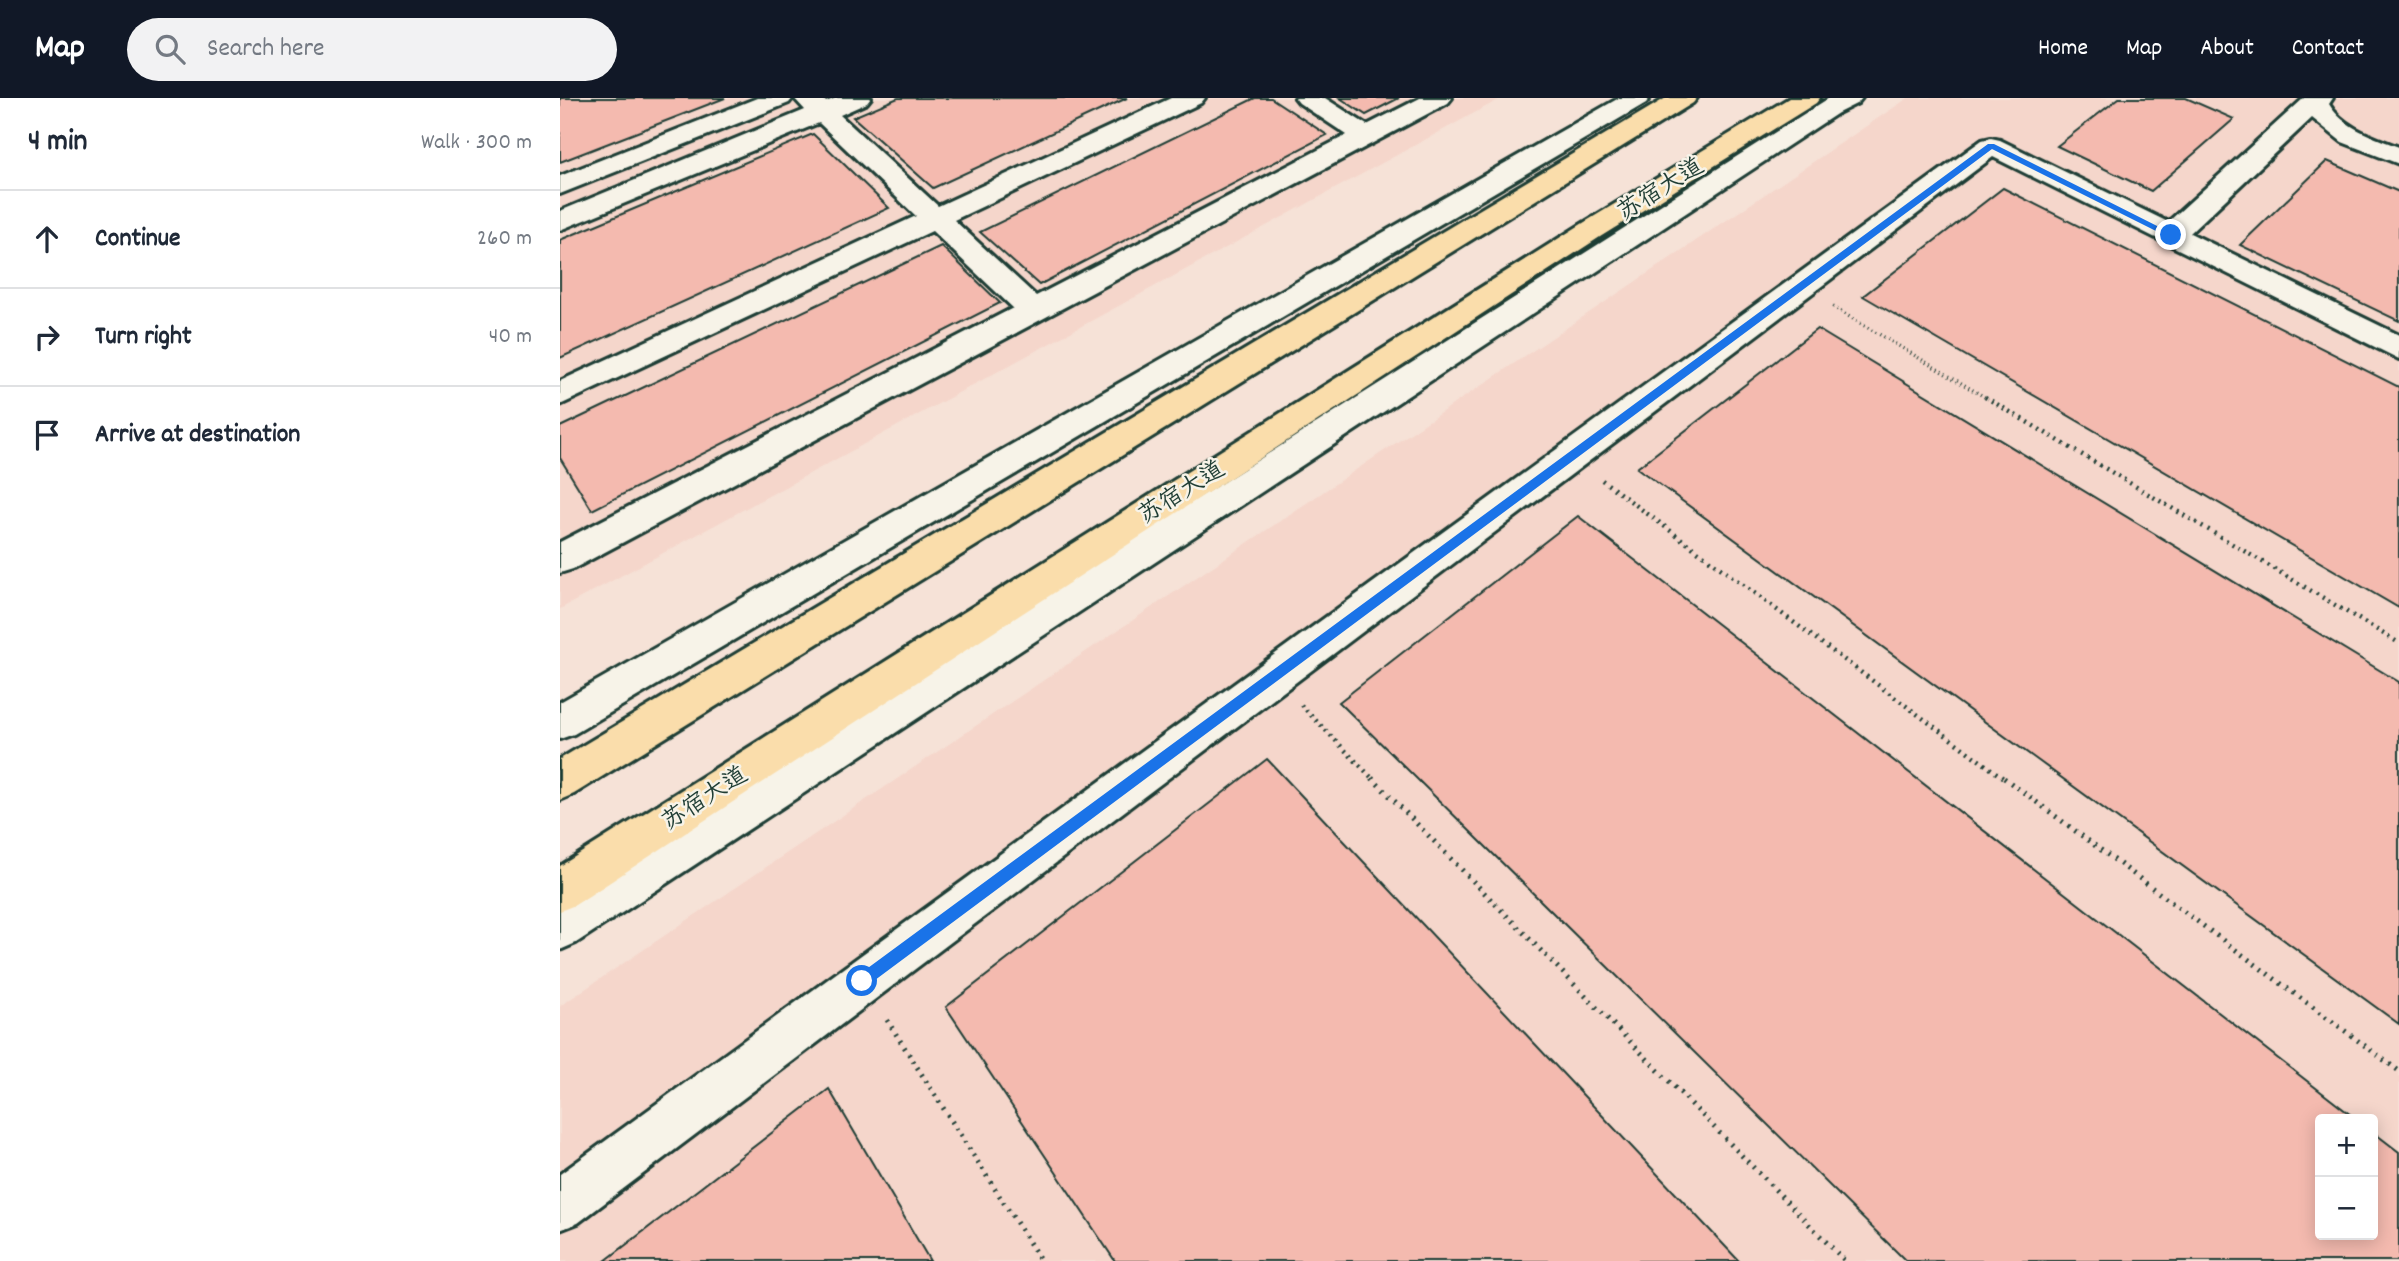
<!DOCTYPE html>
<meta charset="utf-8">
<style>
body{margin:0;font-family:Dekko,"LXGW WenKai TC",sans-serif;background:#f2f2f3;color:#1f2937}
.controls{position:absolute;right:21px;bottom:21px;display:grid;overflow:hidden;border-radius:7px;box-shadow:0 4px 18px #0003}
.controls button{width:63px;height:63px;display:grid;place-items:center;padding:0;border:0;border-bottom:2px solid #e0e1e3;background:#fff;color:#1f2937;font:35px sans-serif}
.stop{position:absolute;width:21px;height:21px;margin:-16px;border:5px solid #1a73e8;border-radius:50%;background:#fff}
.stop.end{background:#1a73e8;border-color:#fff;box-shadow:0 2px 7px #0008}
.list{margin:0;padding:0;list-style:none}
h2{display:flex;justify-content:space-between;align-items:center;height:91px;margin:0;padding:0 28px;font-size:30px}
h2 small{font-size:23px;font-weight:400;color:#747a83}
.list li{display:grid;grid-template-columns:46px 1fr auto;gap:21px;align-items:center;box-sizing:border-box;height:98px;padding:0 28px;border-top:2px solid #e0e1e3}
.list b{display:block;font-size:26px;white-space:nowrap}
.list em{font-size:23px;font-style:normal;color:#747a83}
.icon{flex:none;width:38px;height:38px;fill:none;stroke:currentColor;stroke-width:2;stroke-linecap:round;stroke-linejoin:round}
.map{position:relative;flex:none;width:1839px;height:1163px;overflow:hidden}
header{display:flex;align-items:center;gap:42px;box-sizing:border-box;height:98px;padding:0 35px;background:#111827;color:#fff}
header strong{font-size:33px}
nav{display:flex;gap:38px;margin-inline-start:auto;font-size:24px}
.search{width:490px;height:63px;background:#f2f2f3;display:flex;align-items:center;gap:18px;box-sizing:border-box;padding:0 24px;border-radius:38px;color:#747a83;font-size:26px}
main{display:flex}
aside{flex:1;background:#fff}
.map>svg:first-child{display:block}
.built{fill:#f5d6cb;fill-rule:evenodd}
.building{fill:#f4baaf;stroke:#1f3d34;stroke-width:2}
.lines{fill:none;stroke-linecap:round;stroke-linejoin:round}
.minor-casing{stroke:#1f3d34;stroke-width:6}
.major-casing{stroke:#1f3d34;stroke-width:6}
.path-far2{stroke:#1f3d34;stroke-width:3.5;stroke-dasharray:1 3.5;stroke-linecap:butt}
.path-far1{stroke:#1f3d34;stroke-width:4.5;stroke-dasharray:2 5;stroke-linecap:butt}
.path{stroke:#1f3d34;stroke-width:5;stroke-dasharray:2 6;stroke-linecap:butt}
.minor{fill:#f7f3e8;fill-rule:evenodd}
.major{fill:#faddab;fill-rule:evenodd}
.route{fill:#1a73e8}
.labels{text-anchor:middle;stroke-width:5;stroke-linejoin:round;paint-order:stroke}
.street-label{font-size:24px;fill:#1f3d34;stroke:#f7f3e8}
</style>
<header>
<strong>Map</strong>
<div class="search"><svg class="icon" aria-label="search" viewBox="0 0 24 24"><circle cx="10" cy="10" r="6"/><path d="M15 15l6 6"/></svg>Search here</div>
<nav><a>Home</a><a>Map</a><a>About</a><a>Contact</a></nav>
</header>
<main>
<aside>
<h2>4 min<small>Walk · 300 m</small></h2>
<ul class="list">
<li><svg class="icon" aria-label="ahead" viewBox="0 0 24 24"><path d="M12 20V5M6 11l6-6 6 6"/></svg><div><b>Continue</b></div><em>260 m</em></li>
<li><svg class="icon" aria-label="right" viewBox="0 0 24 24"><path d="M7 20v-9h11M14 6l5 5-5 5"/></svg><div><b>Turn right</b></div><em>40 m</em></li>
<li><svg class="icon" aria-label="arrive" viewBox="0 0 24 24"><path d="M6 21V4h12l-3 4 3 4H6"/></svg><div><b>Arrive at destination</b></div></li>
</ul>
</aside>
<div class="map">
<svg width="1839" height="1163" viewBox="0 0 1839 1163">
<rect width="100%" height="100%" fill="#f6e2d7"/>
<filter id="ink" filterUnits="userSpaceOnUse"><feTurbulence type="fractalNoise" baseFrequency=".0143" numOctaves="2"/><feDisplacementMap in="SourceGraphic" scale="14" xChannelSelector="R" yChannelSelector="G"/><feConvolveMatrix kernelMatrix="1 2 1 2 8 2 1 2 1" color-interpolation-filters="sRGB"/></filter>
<g filter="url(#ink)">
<path class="built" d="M 0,0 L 942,0 L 0,511 Z
M 1348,0 L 1839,0 L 1839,1163 L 0,1163 L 0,908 ZM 1760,1021 L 1813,1021 L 1813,1137 L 1760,1137 Z"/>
<path class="building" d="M 0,0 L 165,0 L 0,64 Z
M 338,0 L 567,0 L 373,90 L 293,19 Z
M 695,0 L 711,0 L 767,37 L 479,187 L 420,134 Z
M 780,0 L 839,0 L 806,17 Z
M 1559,0 L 1626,0 L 1674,21 L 1591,93 L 1497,48 Z
M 253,36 L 329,110 L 0,260 L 0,142 Z
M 1767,63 L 1839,94 L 1839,223 L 1680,147 Z
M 1443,90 L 1839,289 L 1839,510 L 1303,198 Z
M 381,148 L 440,205 L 32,412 L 0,360 L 0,329 Z
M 1257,231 L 1839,584 L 1839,926 L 1077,370 Z
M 1018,418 L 1796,1021 L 1760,1021 L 1760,1137 L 1813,1137 L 1813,1034 L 1839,1054 L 1839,1163 L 1346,1163 L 779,604 Z
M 707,661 L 1179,1163 L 555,1163 L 386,909 Z
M 269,991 L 370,1163 L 45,1163 Z"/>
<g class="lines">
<g class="minor-casing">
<path id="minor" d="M 197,0 L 233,0 L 229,5 L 0,96 L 0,78 Z
M 234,0 L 262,0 L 266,4 L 276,0 L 311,0 L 307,5 L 280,17 L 378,108 L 611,0 L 645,0 L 641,5 L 394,122 L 476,198 L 787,37 L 739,5 L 735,0 L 765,0 L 807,27 L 860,0 L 892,0 L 888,5 L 13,471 L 0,475 L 0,444 L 453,210 L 372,133 L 0,307 L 0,283 L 356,118 L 259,25 L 0,132 L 0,113 L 245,12 Z
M 1059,0 L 1090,0 L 1086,5 L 14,636 L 0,641 L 0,604 Z
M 1269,0 L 1302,0 L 1298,5 L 1278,15 L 16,845 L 0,852 L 0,805 Z
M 1744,0 L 1773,0 L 1769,6 C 1783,30 1814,39 1839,49 L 1839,66 L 1782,44 L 1752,20 L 1630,135 L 1839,237 L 1839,261 L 1433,59 L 18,1125 L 0,1132 L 0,1076 L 1422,42 L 1431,40 L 1440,42 L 1608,124 Z"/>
</g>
<g class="major-casing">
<path id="major" d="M 1106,0 L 1137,0 L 1133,5 L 14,696 L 0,702 L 0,661 Z
M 1229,0 L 1260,0 L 1256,5 L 1040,139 L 15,807 L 0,813 L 0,768 L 1020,127 Z"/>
</g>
<path class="path-far2" d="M 1273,209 L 1428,301"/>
<path class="path-far1" d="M 1425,299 L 1839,545
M 1042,382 L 1446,682
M 741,607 L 814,682"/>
<path class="path" d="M 812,680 L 1285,1163
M 1444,680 L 1839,973
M 327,922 L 481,1163"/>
<use href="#minor" class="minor"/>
<use href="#major" class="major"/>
</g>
</g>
<path class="route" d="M 1428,46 L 1434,46 L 1615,137 L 1608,139 L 1432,51 L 307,888 L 297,888 L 297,878 Z"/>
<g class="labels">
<g class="street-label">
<text transform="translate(1100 90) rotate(-32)" y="8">苏宿大道</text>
<text transform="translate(621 393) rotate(-32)" y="8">苏宿大道</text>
<text transform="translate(144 699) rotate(-33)" y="8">苏宿大道</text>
</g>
</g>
</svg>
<div class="controls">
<button>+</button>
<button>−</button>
</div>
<div class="stop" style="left:302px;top:883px"></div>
<div class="stop end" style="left:1611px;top:137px"></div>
</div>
</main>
